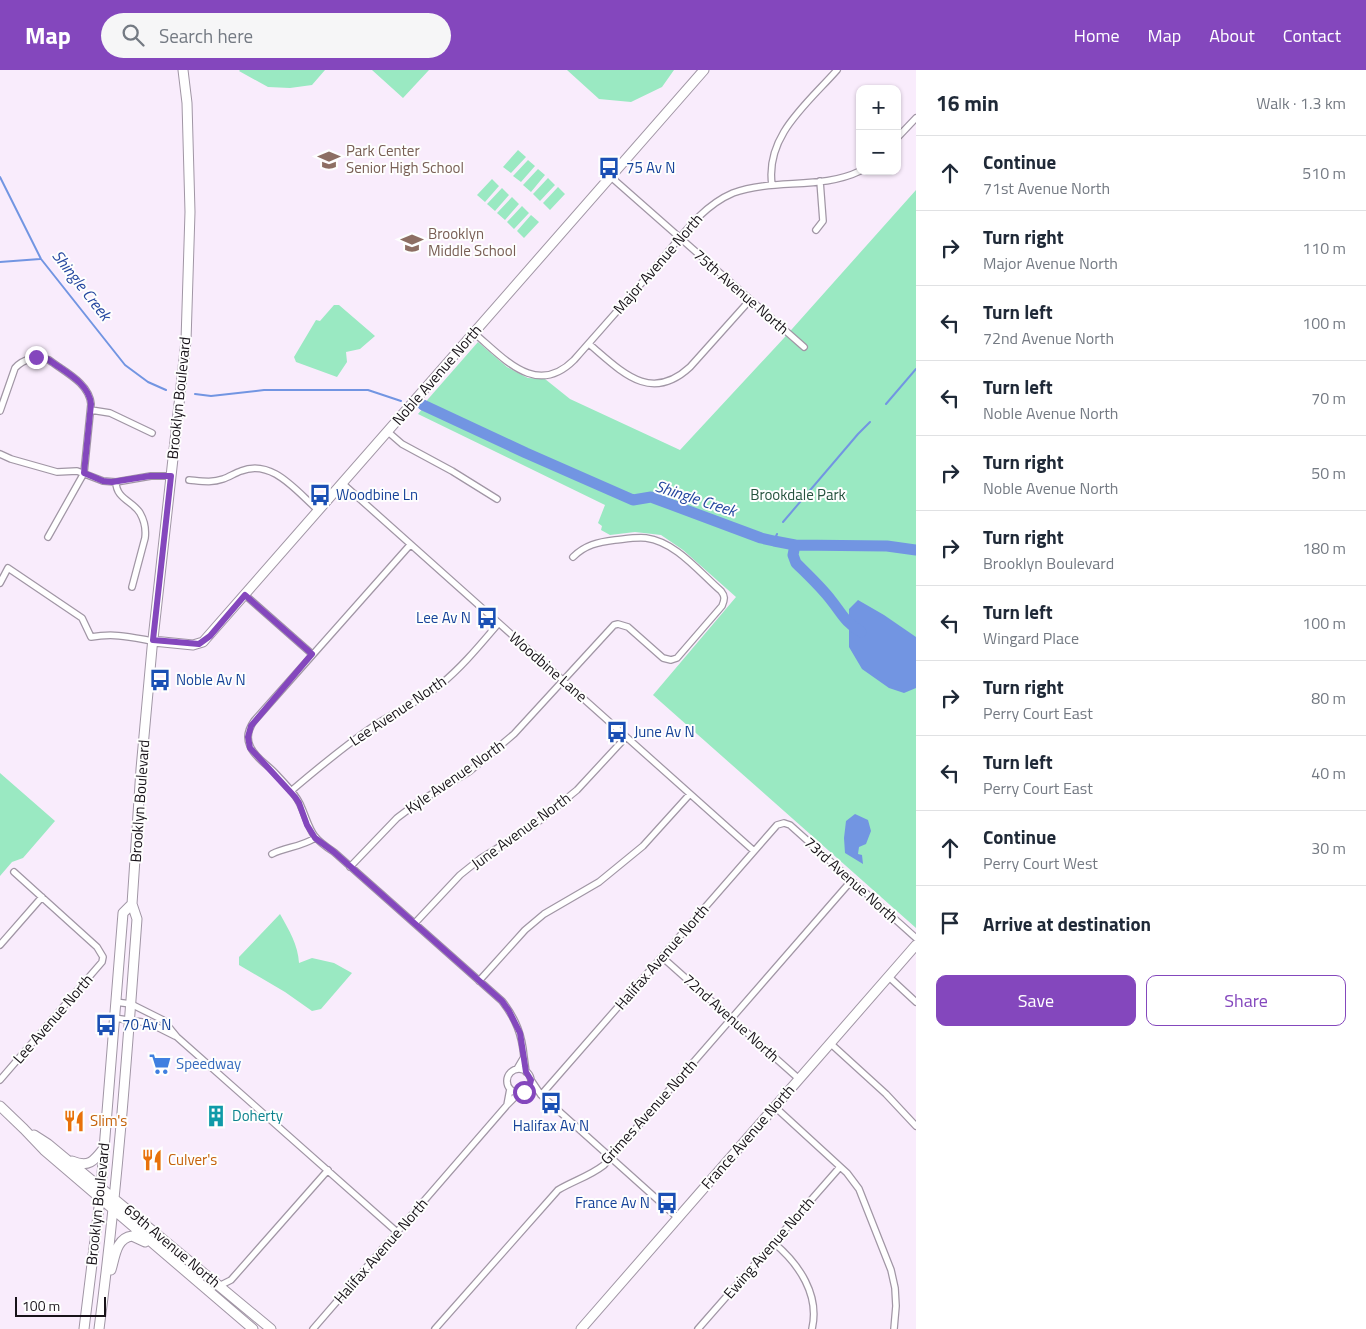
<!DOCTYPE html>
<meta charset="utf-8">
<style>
body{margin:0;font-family:"Titillium Web",sans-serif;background:#f6f6f7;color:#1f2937}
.controls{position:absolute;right:15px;top:15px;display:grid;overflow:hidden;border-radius:10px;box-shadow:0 1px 4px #0004}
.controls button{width:45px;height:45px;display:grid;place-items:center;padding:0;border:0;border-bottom:1px solid #e0e1e3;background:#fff;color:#1f2937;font:25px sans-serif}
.scale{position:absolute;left:15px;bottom:12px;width:91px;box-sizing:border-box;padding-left:5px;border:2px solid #181319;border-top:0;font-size:14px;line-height:18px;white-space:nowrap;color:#181319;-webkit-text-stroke:4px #fefefe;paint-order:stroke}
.stop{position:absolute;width:15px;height:15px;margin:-11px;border:4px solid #8447bd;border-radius:50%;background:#fff}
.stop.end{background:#8447bd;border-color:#fff;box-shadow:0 1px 5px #0008}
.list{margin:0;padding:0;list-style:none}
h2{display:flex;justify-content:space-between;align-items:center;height:65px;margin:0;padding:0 20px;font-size:21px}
h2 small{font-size:16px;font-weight:400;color:#747a83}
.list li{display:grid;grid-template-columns:32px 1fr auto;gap:15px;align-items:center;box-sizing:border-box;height:75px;padding:0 20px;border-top:1px solid #e0e1e3}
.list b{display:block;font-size:19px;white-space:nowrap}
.list p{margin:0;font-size:16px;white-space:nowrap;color:#747a83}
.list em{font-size:16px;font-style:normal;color:#747a83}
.actions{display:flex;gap:10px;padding:15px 20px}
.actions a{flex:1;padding:11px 0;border:1px solid #8447bd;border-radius:10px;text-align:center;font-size:18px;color:#8447bd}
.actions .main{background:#8447bd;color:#fff}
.icon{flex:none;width:28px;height:28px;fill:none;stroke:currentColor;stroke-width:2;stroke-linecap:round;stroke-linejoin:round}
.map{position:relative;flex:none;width:916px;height:1259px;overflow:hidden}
header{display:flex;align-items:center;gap:30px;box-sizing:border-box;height:70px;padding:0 25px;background:#8447bd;color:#fff}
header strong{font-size:24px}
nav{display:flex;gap:28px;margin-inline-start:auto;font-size:18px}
.search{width:350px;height:45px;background:#f6f6f7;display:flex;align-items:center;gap:12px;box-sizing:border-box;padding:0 18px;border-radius:28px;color:#747a83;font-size:19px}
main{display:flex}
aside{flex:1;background:#fff}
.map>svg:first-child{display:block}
.green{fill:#9ae9c2}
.water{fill:#7295e2}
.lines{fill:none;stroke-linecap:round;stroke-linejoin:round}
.stream{stroke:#7295e2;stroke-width:2}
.river{stroke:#7295e2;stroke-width:11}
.street-casing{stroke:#a196a5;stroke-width:8}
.secondary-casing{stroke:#a196a5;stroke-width:11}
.street{stroke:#fff;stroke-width:5.5}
.secondary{stroke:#fff;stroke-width:9}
.route{stroke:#8447bd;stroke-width:6}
.labels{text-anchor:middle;stroke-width:4;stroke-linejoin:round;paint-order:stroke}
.education-label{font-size:15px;fill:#785e54;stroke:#fefefe;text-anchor:start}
.transit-label{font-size:15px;fill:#164399;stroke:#fefefe;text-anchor:start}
.street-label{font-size:15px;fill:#181319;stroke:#fefefe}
.park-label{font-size:15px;fill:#25523e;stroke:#fefefe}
.shop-label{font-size:15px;fill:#366cbe;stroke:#fefefe;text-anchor:start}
.culture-label{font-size:15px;fill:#0d838f;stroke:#fefefe;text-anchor:start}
.food-label{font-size:15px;fill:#c56008;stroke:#fefefe;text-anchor:start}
.water-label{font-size:16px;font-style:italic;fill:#23469f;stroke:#fefefe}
</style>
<header>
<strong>Map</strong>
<div class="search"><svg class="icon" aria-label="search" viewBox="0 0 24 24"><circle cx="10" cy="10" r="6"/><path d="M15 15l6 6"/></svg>Search here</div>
<nav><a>Home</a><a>Map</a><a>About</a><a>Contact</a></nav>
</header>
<main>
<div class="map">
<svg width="916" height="1259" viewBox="0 0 916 1259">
<rect width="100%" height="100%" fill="#f9ecfc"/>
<path class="green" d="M 240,0 L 325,0 L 312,15 L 290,18 L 268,17 L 239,1 Z
M 372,0 L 429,0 L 403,28 Z
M 567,0 L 674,0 L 662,17 L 631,32 L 599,29 Z
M 518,80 L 526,87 L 511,103 L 503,97 Z
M 528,90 L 535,96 L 521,112 L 513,106 Z
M 538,99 L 545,105 L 531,122 L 523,115 Z
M 548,108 L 555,115 L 540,131 L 533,124 Z
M 492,109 L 499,116 L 485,132 L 477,125 Z
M 558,117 L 565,124 L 550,140 L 543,133 Z
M 502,118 L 509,125 L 495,141 L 487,134 Z
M 916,120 L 916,858 L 653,625 L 736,527 L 683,480 L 661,465 L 635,462 L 610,465 L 601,460 L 602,456 L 598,453 L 605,435 L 418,344 L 424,337 L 422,336 L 478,272 L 507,297 L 518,303 L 528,308 L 545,309 L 570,329 L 680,380 L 784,268 Z
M 512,127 L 519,134 L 505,150 L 497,143 Z
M 522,136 L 529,143 L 514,159 L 507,152 Z
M 531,145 L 539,152 L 524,168 L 517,161 Z
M 334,235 L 339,235 L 375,266 L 360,279 L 346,282 L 347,292 L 337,307 L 296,292 L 294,287 L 316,250 L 320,251 Z
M 0,703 L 55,751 L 23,788 L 12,792 L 0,806 Z
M 280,844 C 289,860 298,875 299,893 L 312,888 L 334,893 L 352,903 L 321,939 L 312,941 L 285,922 L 239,895 L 239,887 Z"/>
<path class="water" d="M 858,530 L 884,545 L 916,567 L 916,618 L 904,623 L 889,618 L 862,599 L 849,577 L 849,539 Z
M 855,744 L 868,750 L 871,761 L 866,774 L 859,777 L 858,784 L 862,785 L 863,794 L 845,783 L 844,768 L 846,751 Z"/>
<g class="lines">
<path class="stream" d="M 0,107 L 41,189 L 125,295 L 148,312 L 166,320
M 0,192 L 40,189
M 195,324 L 211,326 L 264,320 L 368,320 L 401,331
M 886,334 L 916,299
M 783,452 L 858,364 L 870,352
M 774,471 L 777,464"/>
<path class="river" d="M 423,335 L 526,383 L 633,430 L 651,427 L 761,468 L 774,471 L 795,475 L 887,476 L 916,480
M 795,475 L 793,485 L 796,493 C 808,505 821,517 831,530 C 843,545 844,551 861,562"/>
<g class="street-casing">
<path id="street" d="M 897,68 L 916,48
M 611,107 L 804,277
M 772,115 C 765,66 807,34 837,0
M 816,160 L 823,151 L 820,111
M 474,263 C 504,288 536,328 574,290 C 602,258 630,227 657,195 C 680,169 700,137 733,123 C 774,108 821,120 860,101
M 589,274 C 621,301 650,334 690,297 L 750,230
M 91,340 L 110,343 L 152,363
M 0,341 L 15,298 C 23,289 38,285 49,290 C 65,302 89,313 91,334 L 84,403 L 48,467
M 387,361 L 402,374 L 452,401 L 497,429
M 0,384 L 11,389 L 57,402 L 77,401 L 103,411 L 116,412 L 151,406 L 171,406
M 189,410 C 201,411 212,413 223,409 C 229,407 235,403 241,401 C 272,388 297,422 318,440
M 116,412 C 116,429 133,431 140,443 C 144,450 146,460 145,468 L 132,517
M 342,413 L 754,781
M 410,475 L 254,651 C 249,658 246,667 250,676 C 255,688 268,695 276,704 C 284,713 295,723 300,734 C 312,761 308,765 334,782 L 502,931 C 516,949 522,965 524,987
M 0,513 L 8,498 L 82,548 L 91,567 C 115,563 130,567 153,571
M 245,525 L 312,584
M 291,721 C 318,698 346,675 375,655 C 397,641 420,631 440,615 C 462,597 480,575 498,554
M 272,784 C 286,777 301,777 315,768
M 350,797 L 397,748 L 417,733 L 470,701 L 514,664 L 614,555 L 618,554 L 628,557 L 663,588 L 671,590 L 677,588 L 722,536 C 725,529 725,526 721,521 C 699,502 676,472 646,468 C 636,467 625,469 615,470 C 598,472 585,475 573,487
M 415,853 L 460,805 L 480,789 L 533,756 L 577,720 L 626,667
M 0,875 L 42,827
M 662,887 L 799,1009
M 889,907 L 916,932
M 479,911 L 525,860 L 544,844 L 599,812 L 643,776 L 690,724
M 115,932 L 131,934 L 163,950 L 177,967 L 397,1162
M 114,948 L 149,953 L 175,966
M 830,973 L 886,1024 L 916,1056
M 517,999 L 524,987 L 526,1002
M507 1011a12 12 0 1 1 24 0a12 12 0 1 1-24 0Z
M 0,1010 L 102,892 L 103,887 L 97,877 L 14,802
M 531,1010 L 541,1025 L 678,1148
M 510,1019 L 507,1035 L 519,1023
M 541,1025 L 777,755 L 784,753 L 790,755 L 916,868
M 775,1037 L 847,1103 L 859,1119 L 891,1200 L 895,1218 L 896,1236 L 894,1259
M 774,1173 C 799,1194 820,1225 812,1259
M 219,1216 L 231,1210 L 328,1100
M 313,1259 L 507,1035
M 435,1259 L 558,1120 C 573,1111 590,1106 604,1095 L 852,810
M 698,1259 L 840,1097"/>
</g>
<g class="secondary-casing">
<path id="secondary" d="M 153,571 L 193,575 L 203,572 L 704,0
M 0,1036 L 24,1059 L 44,1080 L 253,1259
M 34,1065 L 48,1074 L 271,1259
M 72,1091 C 89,1098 94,1091 104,1078
M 111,1200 C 115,1187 116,1168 132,1166 L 145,1172
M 84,1259 L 100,1129 L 123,843 L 132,834
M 99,1259 C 117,1123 127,986 137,849 L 132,834 L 141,699 L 152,578 L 186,271 L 190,142 L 187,33 L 183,0
M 581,1259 L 916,875"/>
</g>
<use href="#street" class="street"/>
<use href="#secondary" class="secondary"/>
</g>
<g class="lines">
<path class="route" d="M 36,287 L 44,287 L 49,290 C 65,302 89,313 91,334 L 84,403 L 103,411 L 112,412 L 150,406 L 171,406 L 153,570 L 199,574 L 210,566 L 245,525 L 312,584 L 251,656 L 248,667 L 250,678 L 295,727 L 299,733 L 307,755 L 315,768 L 334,782 L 502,931 L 509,941 L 520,963 L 526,1002 L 531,1010 L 529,1018 L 524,1022"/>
</g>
<defs>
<g id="school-bare" transform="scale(1.725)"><path d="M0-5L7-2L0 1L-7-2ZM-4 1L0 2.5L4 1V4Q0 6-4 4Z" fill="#8d6e63" stroke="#fefefe" stroke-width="2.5" paint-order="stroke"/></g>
<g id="bus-bare" transform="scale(1.725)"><path d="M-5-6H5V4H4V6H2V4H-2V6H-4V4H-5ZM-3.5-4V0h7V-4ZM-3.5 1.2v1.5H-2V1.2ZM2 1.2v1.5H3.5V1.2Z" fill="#1a4fb4" stroke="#fefefe" stroke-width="2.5" paint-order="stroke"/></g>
<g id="supermarket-bare" transform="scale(1.725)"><path d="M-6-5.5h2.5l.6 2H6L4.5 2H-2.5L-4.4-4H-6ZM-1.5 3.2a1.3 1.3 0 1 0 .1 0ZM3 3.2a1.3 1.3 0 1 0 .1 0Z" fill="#3f7fe0" stroke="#fefefe" stroke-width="2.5" paint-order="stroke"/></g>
<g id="building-bare" transform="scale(1.725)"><path d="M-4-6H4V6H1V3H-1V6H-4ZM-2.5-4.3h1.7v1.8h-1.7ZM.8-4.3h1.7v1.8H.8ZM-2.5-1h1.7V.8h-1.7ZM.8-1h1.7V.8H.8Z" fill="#0f9aa8" stroke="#fefefe" stroke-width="2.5" paint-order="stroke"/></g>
<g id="restaurant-bare" transform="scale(1.725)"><path d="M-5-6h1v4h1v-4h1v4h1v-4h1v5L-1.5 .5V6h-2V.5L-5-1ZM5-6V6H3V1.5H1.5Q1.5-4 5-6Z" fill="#e8710a" stroke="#fefefe" stroke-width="2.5" paint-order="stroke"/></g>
</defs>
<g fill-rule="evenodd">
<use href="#school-bare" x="329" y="90"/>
<use href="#bus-bare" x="609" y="98"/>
<use href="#school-bare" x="412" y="173"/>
<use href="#bus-bare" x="320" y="425"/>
<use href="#bus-bare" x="487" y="548"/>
<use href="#bus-bare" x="160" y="610"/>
<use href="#bus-bare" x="617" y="662"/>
<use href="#bus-bare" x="106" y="955"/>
<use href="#supermarket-bare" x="160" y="994"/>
<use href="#bus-bare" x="551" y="1033"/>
<use href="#building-bare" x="216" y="1046"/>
<use href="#restaurant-bare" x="74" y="1051"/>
<use href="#restaurant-bare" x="152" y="1090"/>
<use href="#bus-bare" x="667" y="1133"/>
</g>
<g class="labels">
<g class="education-label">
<text x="346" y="86">Park Center<tspan x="346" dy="17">Senior High School</tspan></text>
<text x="428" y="169">Brooklyn<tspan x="428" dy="17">Middle School</tspan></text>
</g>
<g class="transit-label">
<text x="626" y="103">75 Av N</text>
<text x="336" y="430">Woodbine Ln</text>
<text x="471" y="553" text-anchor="end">Lee Av N</text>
<text x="176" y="615">Noble Av N</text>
<text x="634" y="667">June Av N</text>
<text x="122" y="960">70 Av N</text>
<text x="551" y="1061" text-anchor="middle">Halifax Av N</text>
<text x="650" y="1138" text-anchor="end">France Av N</text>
</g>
<g class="street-label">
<text transform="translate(658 194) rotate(-49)" y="5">Major Avenue North</text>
<text transform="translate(741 222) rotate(41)" y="5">75th Avenue North</text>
<text transform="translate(437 305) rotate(-49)" y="5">Noble Avenue North</text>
<text transform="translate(179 328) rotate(-84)" y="5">Brooklyn Boulevard</text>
<text transform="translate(548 597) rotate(41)" y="5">Woodbine Lane</text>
<text transform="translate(398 641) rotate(-34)" y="5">Lee Avenue North</text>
<text transform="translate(455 707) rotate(-35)" y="5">Kyle Avenue North</text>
<text transform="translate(140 731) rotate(-86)" y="5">Brooklyn Boulevard</text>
<text transform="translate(521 761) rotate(-36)" y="5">June Avenue North</text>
<text transform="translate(851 810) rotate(42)" y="5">73rd Avenue North</text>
<text transform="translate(662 887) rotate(-49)" y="5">Halifax Avenue North</text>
<text transform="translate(731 948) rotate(42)" y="5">72nd Avenue North</text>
<text transform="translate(53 949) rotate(-49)" y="5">Lee Avenue North</text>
<text transform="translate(649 1042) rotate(-48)" y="5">Grimes Avenue North</text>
<text transform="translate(748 1067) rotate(-49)" y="5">France Avenue North</text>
<text transform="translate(98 1134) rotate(-84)" y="5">Brooklyn Boulevard</text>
<text transform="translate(172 1176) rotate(40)" y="5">69th Avenue North</text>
<text transform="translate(769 1178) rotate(-49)" y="5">Ewing Avenue North</text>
<text transform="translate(381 1181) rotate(-49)" y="5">Halifax Avenue North</text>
</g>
<g class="park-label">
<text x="798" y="430">Brookdale Park</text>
</g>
<g class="shop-label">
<text x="176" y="999">Speedway</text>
</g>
<g class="culture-label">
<text x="232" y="1051">Doherty</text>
</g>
<g class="food-label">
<text x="90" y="1056">Slim's</text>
<text x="168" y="1095">Culver's</text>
</g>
<g class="water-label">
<text transform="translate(82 215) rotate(52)" y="6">Shingle Creek</text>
<text transform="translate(696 428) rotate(18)" y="6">Shingle Creek</text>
</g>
</g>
</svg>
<div class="controls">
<button>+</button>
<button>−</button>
</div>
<div class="scale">100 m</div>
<div class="stop" style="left:524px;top:1022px"></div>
<div class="stop end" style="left:36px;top:287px"></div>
</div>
<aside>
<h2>16 min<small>Walk · 1.3 km</small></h2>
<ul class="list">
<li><svg class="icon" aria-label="ahead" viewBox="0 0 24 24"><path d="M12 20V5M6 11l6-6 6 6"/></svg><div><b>Continue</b><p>71st Avenue North</p></div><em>510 m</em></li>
<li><svg class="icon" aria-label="right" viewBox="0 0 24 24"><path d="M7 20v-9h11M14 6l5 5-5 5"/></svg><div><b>Turn right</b><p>Major Avenue North</p></div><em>110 m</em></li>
<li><svg class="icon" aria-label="left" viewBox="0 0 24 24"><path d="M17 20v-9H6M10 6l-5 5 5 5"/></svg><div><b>Turn left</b><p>72nd Avenue North</p></div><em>100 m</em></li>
<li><svg class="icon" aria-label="left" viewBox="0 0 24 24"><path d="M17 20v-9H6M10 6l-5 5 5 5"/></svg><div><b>Turn left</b><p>Noble Avenue North</p></div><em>70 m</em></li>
<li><svg class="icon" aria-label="right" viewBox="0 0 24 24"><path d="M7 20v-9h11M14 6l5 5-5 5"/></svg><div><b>Turn right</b><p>Noble Avenue North</p></div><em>50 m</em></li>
<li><svg class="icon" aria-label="right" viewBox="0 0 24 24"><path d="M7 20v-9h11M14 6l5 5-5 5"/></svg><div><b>Turn right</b><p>Brooklyn Boulevard</p></div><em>180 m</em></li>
<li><svg class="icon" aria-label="left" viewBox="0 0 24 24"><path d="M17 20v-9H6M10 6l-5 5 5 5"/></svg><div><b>Turn left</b><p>Wingard Place</p></div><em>100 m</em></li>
<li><svg class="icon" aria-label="right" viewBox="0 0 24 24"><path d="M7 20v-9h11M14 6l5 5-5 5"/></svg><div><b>Turn right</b><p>Perry Court East</p></div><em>80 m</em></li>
<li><svg class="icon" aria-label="left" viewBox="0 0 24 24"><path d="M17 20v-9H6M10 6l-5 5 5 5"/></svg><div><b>Turn left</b><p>Perry Court East</p></div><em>40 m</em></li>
<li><svg class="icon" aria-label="ahead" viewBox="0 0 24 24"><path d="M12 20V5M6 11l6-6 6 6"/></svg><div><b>Continue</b><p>Perry Court West</p></div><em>30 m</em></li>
<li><svg class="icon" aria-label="arrive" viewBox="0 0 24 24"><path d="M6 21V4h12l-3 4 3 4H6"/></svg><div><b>Arrive at destination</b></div></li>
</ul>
<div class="actions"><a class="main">Save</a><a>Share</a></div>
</aside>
</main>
